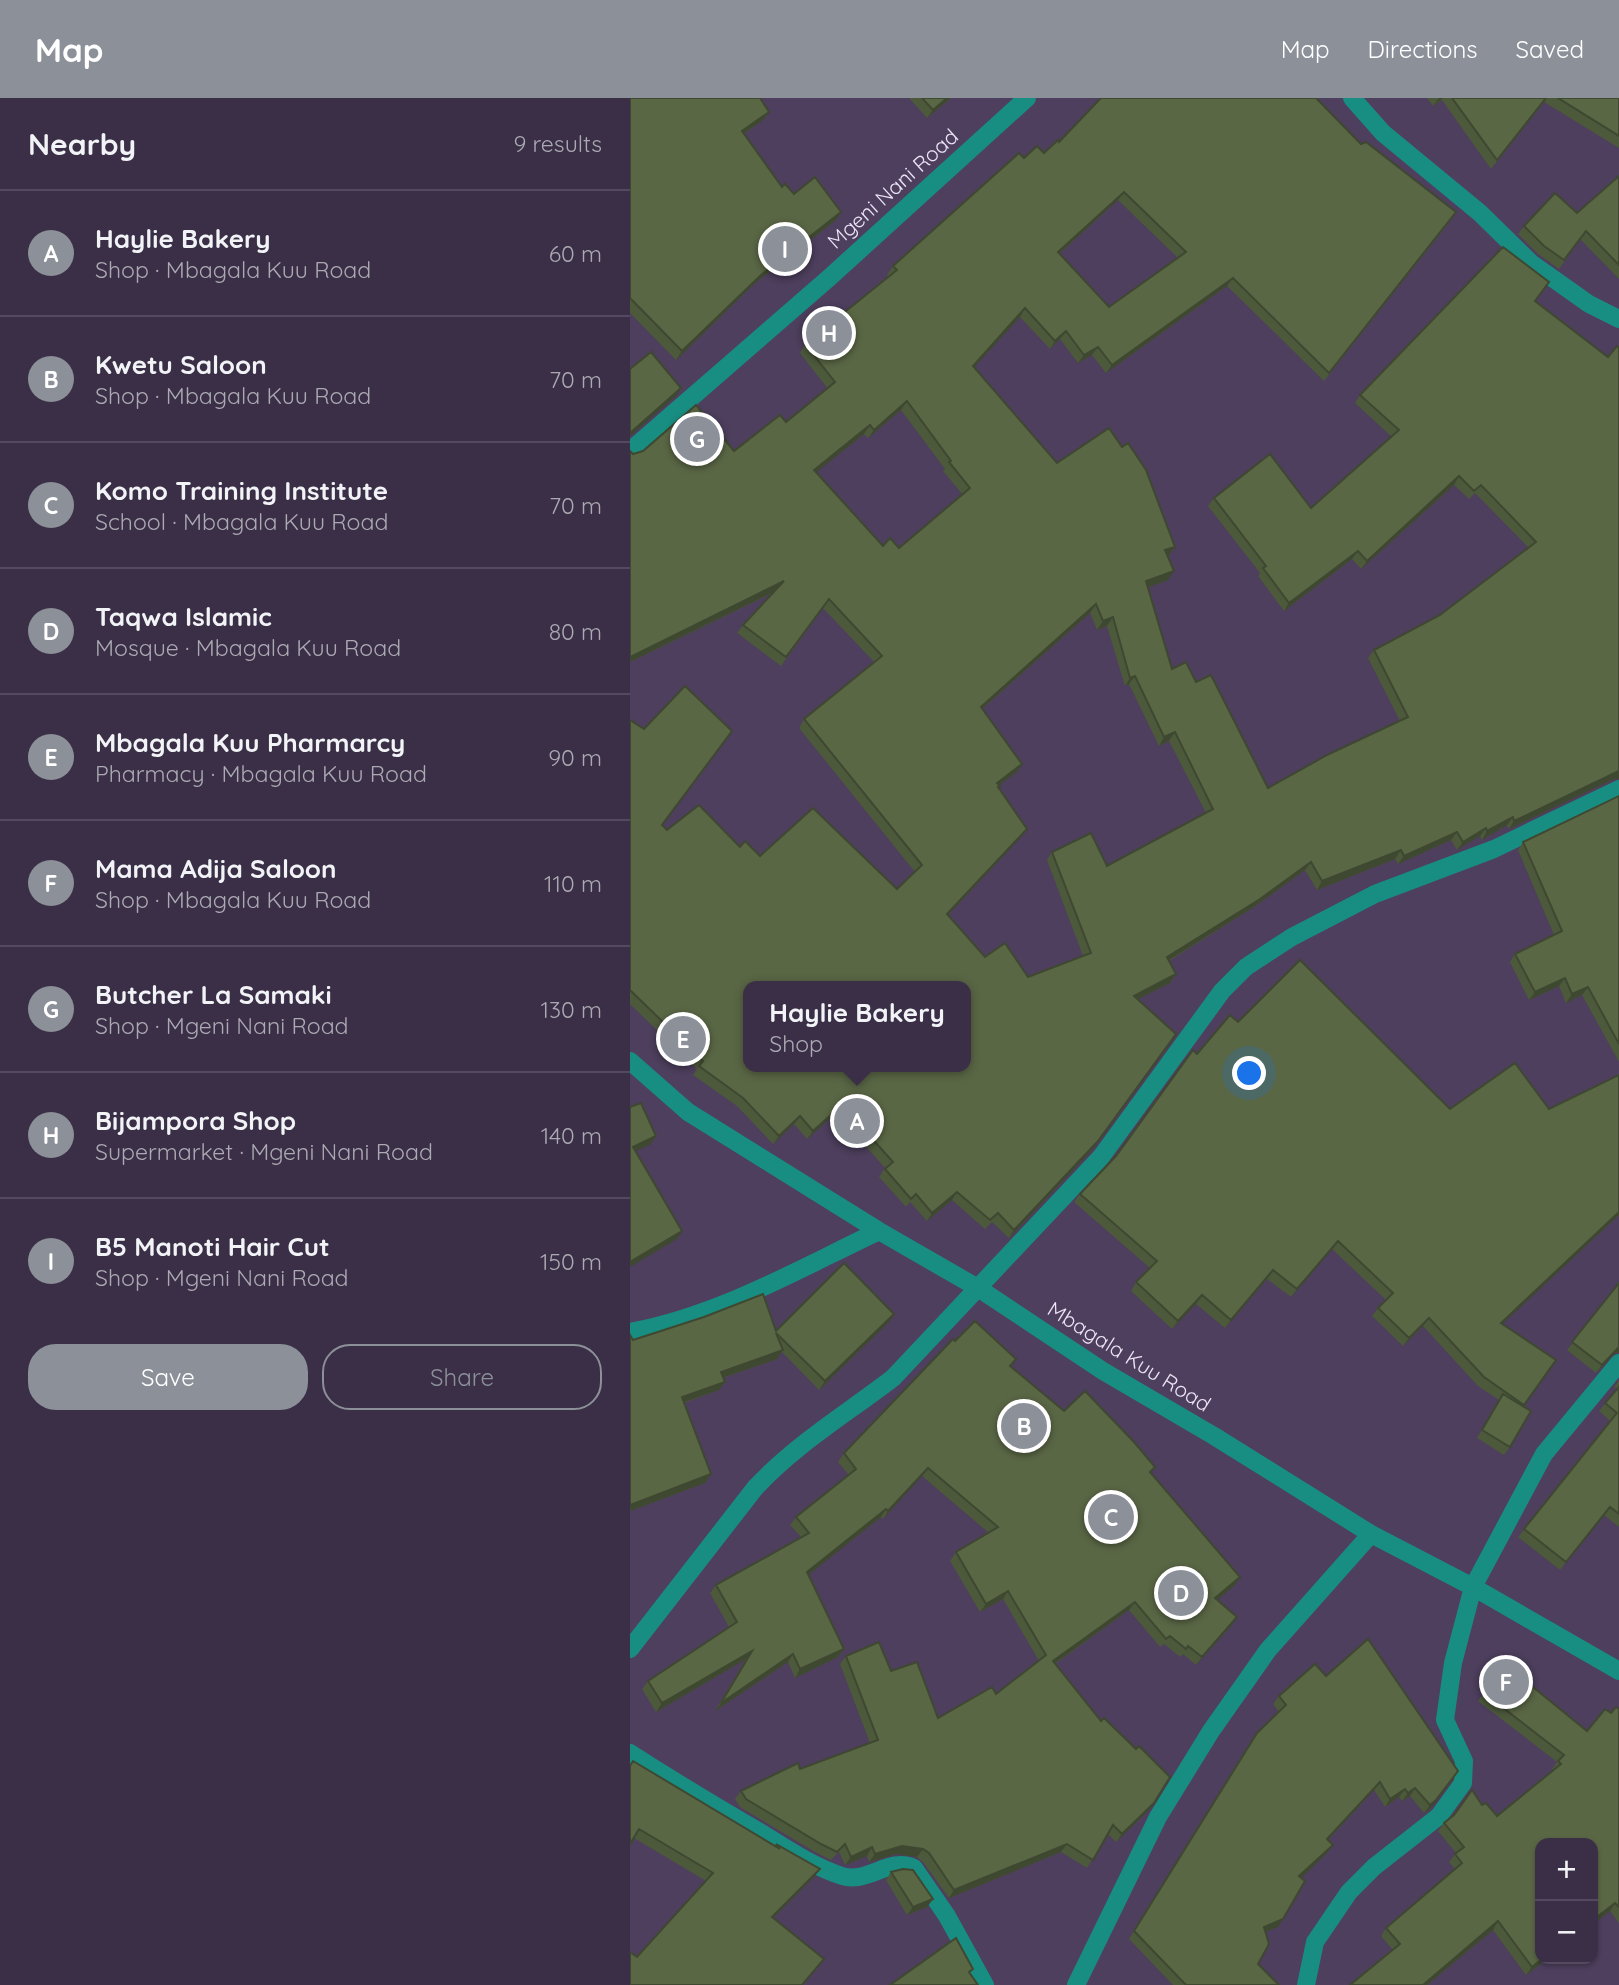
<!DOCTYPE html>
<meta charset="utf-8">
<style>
body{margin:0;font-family:Quicksand,sans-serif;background:#41374d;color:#f1f3f6}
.controls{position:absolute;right:21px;bottom:21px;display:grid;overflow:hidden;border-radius:14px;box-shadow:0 2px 5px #0004}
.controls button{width:63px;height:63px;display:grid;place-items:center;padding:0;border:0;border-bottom:2px solid #544a5f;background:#3a2f46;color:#f1f3f6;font:35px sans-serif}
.you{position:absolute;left:620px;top:976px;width:24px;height:24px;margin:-18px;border:5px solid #fff;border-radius:50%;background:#1a73e8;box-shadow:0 0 0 10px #1a73e833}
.badge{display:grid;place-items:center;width:46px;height:46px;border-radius:50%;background:#8c9099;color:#fff;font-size:23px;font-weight:700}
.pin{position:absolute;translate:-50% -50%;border:4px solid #fff;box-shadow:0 2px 7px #0006}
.popup{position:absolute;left:113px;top:883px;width:228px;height:91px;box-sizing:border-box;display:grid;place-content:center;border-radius:14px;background:#3a2f46;filter:drop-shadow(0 2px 5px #0005);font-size:23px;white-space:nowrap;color:#aba9b3}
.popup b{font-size:26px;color:#f1f3f6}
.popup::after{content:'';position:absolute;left:50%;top:100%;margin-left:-14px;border:14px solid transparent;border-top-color:#3a2f46}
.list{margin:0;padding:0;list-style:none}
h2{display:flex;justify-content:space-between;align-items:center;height:91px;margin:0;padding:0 28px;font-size:30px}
h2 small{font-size:23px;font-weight:400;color:#aba9b3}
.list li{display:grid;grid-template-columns:46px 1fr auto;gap:21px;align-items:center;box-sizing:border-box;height:126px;padding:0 28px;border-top:2px solid #544a5f}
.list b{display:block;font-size:26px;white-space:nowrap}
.list p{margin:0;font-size:23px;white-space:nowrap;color:#aba9b3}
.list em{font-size:23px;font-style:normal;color:#aba9b3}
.actions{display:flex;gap:14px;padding:21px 28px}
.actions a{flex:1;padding:16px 0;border:2px solid #8c9099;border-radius:28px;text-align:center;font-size:24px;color:#8c9099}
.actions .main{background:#8c9099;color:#fff}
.map{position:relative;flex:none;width:989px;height:1887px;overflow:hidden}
header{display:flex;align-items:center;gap:42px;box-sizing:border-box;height:98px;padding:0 35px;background:#8c9099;color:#fff}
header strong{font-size:33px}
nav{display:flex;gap:38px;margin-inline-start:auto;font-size:24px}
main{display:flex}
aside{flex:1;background:#3a2f46}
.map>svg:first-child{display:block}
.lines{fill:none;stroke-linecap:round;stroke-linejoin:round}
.minor{stroke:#188e83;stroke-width:18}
.wall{fill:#4d593b;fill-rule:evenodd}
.shaded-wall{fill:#3f4830}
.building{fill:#5a6745;stroke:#3f4830;stroke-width:2;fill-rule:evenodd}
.labels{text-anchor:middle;stroke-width:5;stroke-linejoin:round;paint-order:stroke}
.street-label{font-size:21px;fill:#ece4f7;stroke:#4d3f5d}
</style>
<header>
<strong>Map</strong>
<nav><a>Map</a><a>Directions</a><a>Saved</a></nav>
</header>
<main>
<aside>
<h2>Nearby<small>9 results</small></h2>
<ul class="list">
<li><span class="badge">A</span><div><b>Haylie Bakery</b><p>Shop · Mbagala Kuu Road</p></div><em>60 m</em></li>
<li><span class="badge">B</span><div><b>Kwetu Saloon</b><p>Shop · Mbagala Kuu Road</p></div><em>70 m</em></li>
<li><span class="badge">C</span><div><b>Komo Training Institute</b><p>School · Mbagala Kuu Road</p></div><em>70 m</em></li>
<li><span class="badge">D</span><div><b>Taqwa Islamic</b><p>Mosque · Mbagala Kuu Road</p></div><em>80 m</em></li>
<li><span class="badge">E</span><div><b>Mbagala Kuu Pharmarcy</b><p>Pharmacy · Mbagala Kuu Road</p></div><em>90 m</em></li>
<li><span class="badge">F</span><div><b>Mama Adija Saloon</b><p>Shop · Mbagala Kuu Road</p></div><em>110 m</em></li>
<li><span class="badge">G</span><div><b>Butcher La Samaki</b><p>Shop · Mgeni Nani Road</p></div><em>130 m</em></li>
<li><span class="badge">H</span><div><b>Bijampora Shop</b><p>Supermarket · Mgeni Nani Road</p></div><em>140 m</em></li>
<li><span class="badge">I</span><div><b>B5 Manoti Hair Cut</b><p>Shop · Mgeni Nani Road</p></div><em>150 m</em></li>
</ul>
<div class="actions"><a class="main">Save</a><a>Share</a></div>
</aside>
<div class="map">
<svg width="989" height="1887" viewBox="0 0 989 1887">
<rect width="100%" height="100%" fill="#4d3f5d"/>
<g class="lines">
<path class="minor" d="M 722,0 L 753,35 L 850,115 L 901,165 L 959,206 L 989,221
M 0,353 L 200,179 L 397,0
M 0,963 L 58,1014 L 249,1133 L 348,1190 L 473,1273 L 584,1338 L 741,1436 L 843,1489 L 989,1573
M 0,1234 C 88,1218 169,1171 249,1133
M 0,1551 L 125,1390 C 166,1346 216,1316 263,1280 L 471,1059 L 592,893 L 616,869 L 662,839 L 745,796 L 864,751 L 989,691
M 0,1655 C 42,1682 85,1708 128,1733 C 154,1749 183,1769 212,1778 C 238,1786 260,1758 284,1770 L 317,1818 L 355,1887
M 446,1887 L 528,1719 L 581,1633 L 638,1552 L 741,1436
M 676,1887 L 685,1844 L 719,1794 L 744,1769 L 809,1718 L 833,1685 L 834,1663 L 815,1622 L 823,1565 L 843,1489 L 914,1356 L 989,1265"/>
</g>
<path class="wall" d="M 0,0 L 139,14 L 133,22 L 114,36 L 152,89 L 164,96 L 211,114 L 206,122 L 125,185 L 46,262 L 0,215 Z
M 279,0 L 321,0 L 297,20 Z
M 797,0 L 989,0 L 989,50 L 914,4 L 861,71 L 812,2 L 803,8 Z
M 429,44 L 731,46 L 821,122 L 694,283 L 597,188 L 476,275 L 462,257 L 448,265 L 430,241 L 420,251 L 390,219 L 344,269 L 427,365 L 545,449 L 539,457 L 538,458 L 538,482 L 518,489 L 542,571 L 566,584 L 638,690 L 770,623 L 738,560 L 744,552 L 810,517 L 899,450 L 845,395 L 839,401 L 824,387 L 731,471 L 722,461 L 654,513 L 628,478 L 630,475 L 578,408 L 584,400 L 681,410 L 762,339 L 725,305 L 730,297 L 905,203 L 984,681 L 879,731 L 877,727 L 852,742 L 850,738 L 827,752 L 821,742 L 768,766 L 765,761 L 687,792 L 675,772 L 624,809 L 539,863 L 546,876 L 540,885 L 508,901 L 462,1052 L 379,1140 L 362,1124 L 355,1131 L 322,1102 L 297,1123 L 280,1104 L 276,1109 L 249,1079 L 255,1070 L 206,1015 L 177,1041 L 164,1026 L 143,1046 L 107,1008 L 63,977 L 67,971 L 0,906 L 0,622 L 32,728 L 37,732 L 110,749 L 130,758 L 267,791 L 285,774 L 169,630 L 174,621 L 245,565 L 193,510 L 151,568 L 107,535 L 113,527 L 145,494 L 0,564 L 0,353 L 3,356 L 104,353 L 156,324 L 198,291 L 170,255 L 175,246 L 259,179 L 257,177 L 263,168 L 394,60 L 414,55 ZM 488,102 L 548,160 L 479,209 L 429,156 ZM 271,312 L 315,371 L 313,373 L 333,397 L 269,450 L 253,448 L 186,374 L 234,336 L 238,340 ZM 460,515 L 467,532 L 477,528 L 495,588 L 499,586 L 529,648 L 539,643 L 576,715 L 477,768 L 422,754 L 417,762 L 453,858 L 398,879 L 355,859 L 318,817 L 391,739 L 397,731 L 368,690 L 369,687 L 387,674 L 392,666 L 352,611 Z
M 989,78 L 989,181 L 950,141 L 929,171 L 908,156 L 888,136 L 894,128 L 947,115 Z
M 989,698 L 989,964 L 952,897 L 936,905 L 929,888 L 899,902 L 880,864 L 885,856 L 924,837 L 888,752 L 893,744 Z
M 608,924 L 820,1011 L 919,1011 L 989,977 L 989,1117 L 872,1226 L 926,1262 L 893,1308 L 880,1349 L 874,1357 L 847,1340 L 869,1302 L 848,1288 L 793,1228 L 773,1248 L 742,1218 L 748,1210 L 756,1202 L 702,1151 L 661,1199 L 637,1181 L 595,1230 L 566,1206 L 542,1231 L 501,1193 L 506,1184 L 520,1170 L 444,1104 L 450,1096 L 486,1058 L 567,956 Z
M 989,1185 L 989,1255 L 986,1254 L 966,1275 L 937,1252 Z
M 264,1216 L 259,1224 L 189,1292 L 152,1254 L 147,1261 L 93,1280 L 89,1292 L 54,1305 L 81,1376 L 75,1385 L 0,1413 L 0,1237 L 3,1242 L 146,1233 Z
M 381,1269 L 434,1313 L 521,1375 L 605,1487 L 587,1502 L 601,1528 L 566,1567 L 553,1556 L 550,1559 L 534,1546 L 530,1549 L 499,1512 L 425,1566 L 524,1705 L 518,1713 L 486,1744 L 478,1736 L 457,1770 L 431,1754 L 319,1800 L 293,1764 L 287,1759 L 266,1756 L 239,1764 L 237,1758 L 215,1767 L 209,1754 L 201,1762 L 185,1754 L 110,1709 L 105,1701 L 111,1693 L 240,1645 L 210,1566 L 216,1558 L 261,1573 L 308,1620 L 366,1596 L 409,1563 L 373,1501 L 350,1514 L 320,1463 L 326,1454 L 359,1435 L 292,1378 L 253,1421 L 251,1419 L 179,1476 L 214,1551 L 208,1559 L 165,1580 L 158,1564 L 85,1613 L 116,1561 L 26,1614 L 12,1591 L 18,1583 L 99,1529 L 80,1495 L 86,1487 L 171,1439 L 160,1427 L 166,1419 L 219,1377 L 208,1364 L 214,1355 Z
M 989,1282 L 989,1429 L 974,1417 L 930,1472 L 888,1439 L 980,1323 L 969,1313 L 987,1291 L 984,1289 Z
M 738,1541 L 801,1710 L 794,1715 L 780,1698 L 772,1703 L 769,1699 L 755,1709 L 744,1692 L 698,1742 L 703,1747 L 697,1755 L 671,1780 L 648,1829 L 635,1834 L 628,1866 L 649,1887 L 543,1887 L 499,1841 L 621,1643 L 627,1635 L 649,1614 L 643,1606 L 649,1598 L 696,1578 Z
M 854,1595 L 957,1633 L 981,1615 L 989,1611 L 989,1825 L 980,1813 L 963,1826 L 963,1745 L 910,1861 L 917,1861 L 896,1877 L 863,1832 L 797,1887 L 720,1887 L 763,1852 L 751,1838 L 756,1830 L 825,1771 L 819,1764 L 826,1755 L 808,1733 L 814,1725 L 852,1707 L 867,1718 L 923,1672 L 922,1671 L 927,1664 L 848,1603 Z
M 0,1668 L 145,1748 L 146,1746 L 190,1771 L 184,1779 L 143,1820 L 194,1861 L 173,1887 L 0,1887 L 7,1859 L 76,1783 L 4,1740 Z
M 261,1774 L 303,1801 L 297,1809 L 277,1817 L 256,1782 Z"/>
<path class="shaded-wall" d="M 317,0 L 321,0 L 297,20 L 303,12 Z
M 809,0 L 813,0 L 803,8 Z
M 139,14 L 133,22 L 106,41 L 112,33 Z
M 494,94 L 488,102 L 422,162 L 428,154 Z
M 211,114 L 206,122 L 125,185 L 46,262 L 52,253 L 131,177 Z
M 603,180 L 597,188 L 476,275 L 482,267 Z
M 395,210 L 390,219 L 338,276 L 343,268 Z
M 436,233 L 430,241 L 420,251 L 425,243 Z
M 468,249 L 462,257 L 448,265 L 454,257 Z
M 51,290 L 46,298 L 0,338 L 0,335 Z
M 277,303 L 271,312 L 238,340 L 244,332 Z
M 240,327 L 234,336 L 178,381 L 184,372 Z
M 829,378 L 824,387 L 731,471 L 737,463 Z
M 545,449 L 539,457 L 530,460 L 535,452 Z
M 728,453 L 722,461 L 654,513 L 659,505 Z
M 544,473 L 538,482 L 510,492 L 516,483 Z
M 154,483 L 148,492 L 0,564 L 0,559 Z
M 466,506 L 460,515 L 345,617 L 351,609 Z
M 483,519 L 477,528 L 467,532 L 473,523 Z
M 505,578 L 499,586 L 495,588 L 500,580 Z
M 545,634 L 539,643 L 529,648 L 534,639 Z
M 392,666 L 387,674 L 361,693 L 367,685 Z
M 989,673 L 989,681 L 984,681 L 879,731 L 884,723 Z
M 883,719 L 877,727 L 852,742 L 857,733 Z
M 856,730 L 850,738 L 827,752 L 833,744 Z
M 397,731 L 391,739 L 311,824 L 317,816 Z
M 827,734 L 821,742 L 768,766 L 774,758 Z
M 771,752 L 765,761 L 687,792 L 692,783 Z
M 681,764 L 675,772 L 624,809 L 531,867 L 537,859 Z
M 546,876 L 540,885 L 498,906 L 504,898 Z
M 935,880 L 929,888 L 899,902 L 905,894 Z
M 958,889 L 952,897 L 936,905 L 942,896 Z
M 546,936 L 462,1052 L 379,1140 L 384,1132 Z
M 212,1007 L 206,1015 L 177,1041 L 183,1033 Z
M 170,1018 L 164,1026 L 143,1046 L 149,1038 Z
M 26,1038 L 21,1046 L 0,1056 L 3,1049 Z
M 327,1094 L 322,1102 L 297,1123 L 302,1115 Z
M 989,1114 L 989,1117 L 865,1233 L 871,1225 Z
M 52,1133 L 47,1141 L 0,1169 L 0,1164 Z
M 708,1143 L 702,1151 L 661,1199 L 667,1191 Z
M 643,1172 L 637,1181 L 595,1230 L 601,1222 Z
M 572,1197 L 566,1206 L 542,1231 L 548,1223 Z
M 264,1216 L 259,1224 L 189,1292 L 195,1283 Z
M 799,1220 L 793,1228 L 773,1248 L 779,1240 Z
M 989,1249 L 989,1255 L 986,1254 L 966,1275 L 972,1267 Z
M 153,1252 L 147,1261 L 86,1282 L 91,1274 Z
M 95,1284 L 89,1292 L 46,1307 L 52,1299 Z
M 298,1370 L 292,1378 L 253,1421 L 258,1413 Z
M 81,1376 L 75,1385 L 0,1413 L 0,1407 Z
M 256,1411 L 251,1419 L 172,1482 L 177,1474 Z
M 610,1479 L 605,1487 L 579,1509 L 585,1500 Z
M 378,1493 L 373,1501 L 350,1514 L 356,1506 Z
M 505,1504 L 499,1512 L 417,1571 L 423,1563 Z
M 607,1519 L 601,1528 L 566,1567 L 572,1559 Z
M 214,1551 L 208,1559 L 165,1580 L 170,1571 Z
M 122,1553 L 116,1561 L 26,1614 L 32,1605 Z
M 163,1556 L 158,1564 L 85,1613 L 91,1605 Z
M 828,1673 L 801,1710 L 794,1715 L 800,1707 Z
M 750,1684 L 744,1692 L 691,1749 L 697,1741 Z
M 785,1690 L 780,1698 L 772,1703 L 778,1695 Z
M 775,1691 L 769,1699 L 755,1709 L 760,1701 Z
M 524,1705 L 518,1713 L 486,1744 L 492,1736 Z
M 437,1746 L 431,1754 L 319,1800 L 324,1792 Z
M 703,1747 L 697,1755 L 664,1787 L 669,1778 Z
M 272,1748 L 293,1751 L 287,1759 L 266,1756 L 239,1764 L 245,1756 Z
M 242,1749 L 237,1758 L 215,1767 L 221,1759 Z
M 190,1771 L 184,1779 L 136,1827 L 142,1819 Z
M 303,1801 L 297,1809 L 277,1817 L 283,1809 Z
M 985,1805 L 980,1813 L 963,1826 L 963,1822 Z
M 653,1821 L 648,1829 L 628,1837 L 634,1829 Z
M 868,1823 L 863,1832 L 797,1887 L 793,1887 Z
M 912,1861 L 917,1861 L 896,1877 L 902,1869 Z"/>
<path class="building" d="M 0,0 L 130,0 L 139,14 L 112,33 L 152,89 L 155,86 L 164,96 L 185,79 L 211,114 L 131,177 L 52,253 L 0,200 Z
M 292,0 L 317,0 L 303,12 Z
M 471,0 L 686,0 L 731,46 L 736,44 L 826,114 L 699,275 L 603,180 L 482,267 L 468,249 L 454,257 L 436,233 L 425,243 L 395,210 L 343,268 L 427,365 L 479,330 L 492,349 L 498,345 L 516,372 L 545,449 L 535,452 L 544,473 L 516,483 L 542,571 L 556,564 L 566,584 L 581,577 L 638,690 L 697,657 L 778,619 L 744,552 L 810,517 L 906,444 L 851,387 L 844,393 L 829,378 L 737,463 L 728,453 L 659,505 L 633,470 L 636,468 L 584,400 L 640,356 L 681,410 L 769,332 L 730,297 L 873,149 L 919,184 L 905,203 L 978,259 L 987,248 L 989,250 L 989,673 L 884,723 L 883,719 L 857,733 L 856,730 L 833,744 L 827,734 L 774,758 L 771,752 L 692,783 L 681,764 L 630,801 L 537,859 L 546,876 L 504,898 L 546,936 L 468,1043 L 384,1132 L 368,1115 L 360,1122 L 327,1094 L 302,1115 L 286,1096 L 281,1101 L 255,1071 L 263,1064 L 212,1007 L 183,1033 L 170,1018 L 149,1038 L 113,1000 L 69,968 L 73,963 L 0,892 L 0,622 L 14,631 L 55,588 L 102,633 L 32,727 L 37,732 L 69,707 L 110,749 L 115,743 L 130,758 L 183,710 L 267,791 L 292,767 L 174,621 L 252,558 L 199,501 L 156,559 L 113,527 L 154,483 L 0,559 L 0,353 L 3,356 L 13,353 L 66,307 L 104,353 L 150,317 L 156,324 L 205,284 L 175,246 L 267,172 L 263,168 L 389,55 L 394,60 L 407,48 L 414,55 L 428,42 L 429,44 ZM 494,94 L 556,154 L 479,209 L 428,154 ZM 277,303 L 321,363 L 319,364 L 340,390 L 269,450 L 260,440 L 253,448 L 184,372 L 240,327 L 244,332 ZM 466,506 L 473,523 L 483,519 L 500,580 L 505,578 L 534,639 L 545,634 L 583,711 L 477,768 L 461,735 L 422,754 L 461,855 L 398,879 L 375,845 L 355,859 L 317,816 L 397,731 L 368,689 L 370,688 L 367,685 L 392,666 L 351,609 ZM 118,888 L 335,888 L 335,969 L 118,969 Z
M 822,0 L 916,0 L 867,62 Z
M 928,0 L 989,0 L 989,38 Z
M 989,78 L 989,167 L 956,133 L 934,162 L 914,148 L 894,128 L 925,95 L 947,115 Z
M 21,254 L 51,290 L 0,335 L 0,271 Z
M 989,698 L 989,946 L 958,889 L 942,896 L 935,880 L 905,894 L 885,856 L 932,833 L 893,744 Z
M 670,862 L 820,1011 L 885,965 L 919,1011 L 989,977 L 989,1114 L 871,1225 L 926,1262 L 894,1307 L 854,1279 L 799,1220 L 779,1240 L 748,1210 L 763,1195 L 708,1143 L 667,1191 L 643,1172 L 601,1222 L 572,1197 L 548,1223 L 506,1184 L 527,1163 L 450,1096 L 486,1058 L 563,952 L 567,956 L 600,917 L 608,924 Z
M 11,1005 L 26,1038 L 3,1049 L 52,1133 L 0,1164 L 0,1009 Z
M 214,1165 L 264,1216 L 195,1283 L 146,1235 L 153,1252 L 91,1274 L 95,1284 L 52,1299 L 81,1376 L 0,1407 L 0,1237 L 3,1242 L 74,1219 L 133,1196 L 146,1233 Z
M 989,1185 L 989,1249 L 972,1267 L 942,1244 Z
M 345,1223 L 386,1261 L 380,1268 L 434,1313 L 455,1293 L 504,1344 L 525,1369 L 520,1374 L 610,1479 L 585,1500 L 607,1519 L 572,1559 L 558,1548 L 556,1551 L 540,1538 L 536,1541 L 505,1504 L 423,1563 L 471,1623 L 474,1620 L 506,1651 L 509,1648 L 540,1679 L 524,1705 L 492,1736 L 483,1727 L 463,1762 L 437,1746 L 324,1792 L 299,1755 L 293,1751 L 272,1748 L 245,1756 L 242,1749 L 221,1759 L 215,1746 L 207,1754 L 191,1746 L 116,1701 L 111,1693 L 168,1665 L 170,1671 L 248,1642 L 216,1558 L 249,1544 L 261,1573 L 287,1564 L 308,1620 L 362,1589 L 366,1596 L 416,1557 L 378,1493 L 356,1506 L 326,1454 L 368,1429 L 298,1370 L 258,1413 L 256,1411 L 177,1474 L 214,1551 L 170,1571 L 163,1556 L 91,1605 L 122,1553 L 32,1605 L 18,1583 L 107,1524 L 86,1487 L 179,1435 L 166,1419 L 226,1371 L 214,1355 L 323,1241 L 325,1243 Z
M 989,1289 L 989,1416 L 980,1409 L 936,1464 L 894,1431 L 987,1315 L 975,1305 Z
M 873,1296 L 901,1313 L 880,1349 L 852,1332 Z
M 738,1541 L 828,1673 L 806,1702 L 800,1707 L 785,1690 L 778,1695 L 775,1691 L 760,1701 L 750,1684 L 697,1741 L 703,1747 L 669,1778 L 675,1783 L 653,1821 L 634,1829 L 639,1846 L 628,1866 L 649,1887 L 556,1887 L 504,1833 L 627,1635 L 656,1607 L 649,1598 L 685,1566 L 696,1578 Z
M 876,1567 L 957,1633 L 975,1611 L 981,1615 L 986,1609 L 989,1611 L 989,1809 L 985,1805 L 963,1822 L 963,1745 L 910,1745 L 910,1861 L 912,1861 L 902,1869 L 868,1823 L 793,1887 L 720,1887 L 770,1846 L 756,1830 L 832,1765 L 825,1756 L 834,1749 L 814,1725 L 824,1717 L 842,1692 L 852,1707 L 856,1705 L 867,1718 L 931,1666 L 928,1663 L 934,1657 L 854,1595 Z
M 3,1663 L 150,1751 L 146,1746 L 190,1771 L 142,1819 L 194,1861 L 172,1887 L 0,1887 L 0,1854 L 7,1859 L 83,1775 L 9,1731 L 0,1746 L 0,1668 Z
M 273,1771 L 283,1772 L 303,1801 L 283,1809 L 261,1774 Z
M 326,1840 L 343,1871 L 339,1874 L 348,1887 L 260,1887 Z"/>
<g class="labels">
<g class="street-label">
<text transform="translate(263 91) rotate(-42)" y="7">Mgeni Nani Road</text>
<text transform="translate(499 1259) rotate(32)" y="7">Mbagala Kuu Road</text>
</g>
</g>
</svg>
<div class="controls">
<button>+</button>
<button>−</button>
</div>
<div class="you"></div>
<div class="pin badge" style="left:227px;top:1023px">A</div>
<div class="popup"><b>Haylie Bakery</b>Shop</div>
<div class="pin badge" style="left:394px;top:1328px">B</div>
<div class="pin badge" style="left:481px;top:1419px">C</div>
<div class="pin badge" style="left:551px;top:1495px">D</div>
<div class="pin badge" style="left:53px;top:941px">E</div>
<div class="pin badge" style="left:876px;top:1584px">F</div>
<div class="pin badge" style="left:67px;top:341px">G</div>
<div class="pin badge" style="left:199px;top:235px">H</div>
<div class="pin badge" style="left:155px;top:151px">I</div>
</div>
</main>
